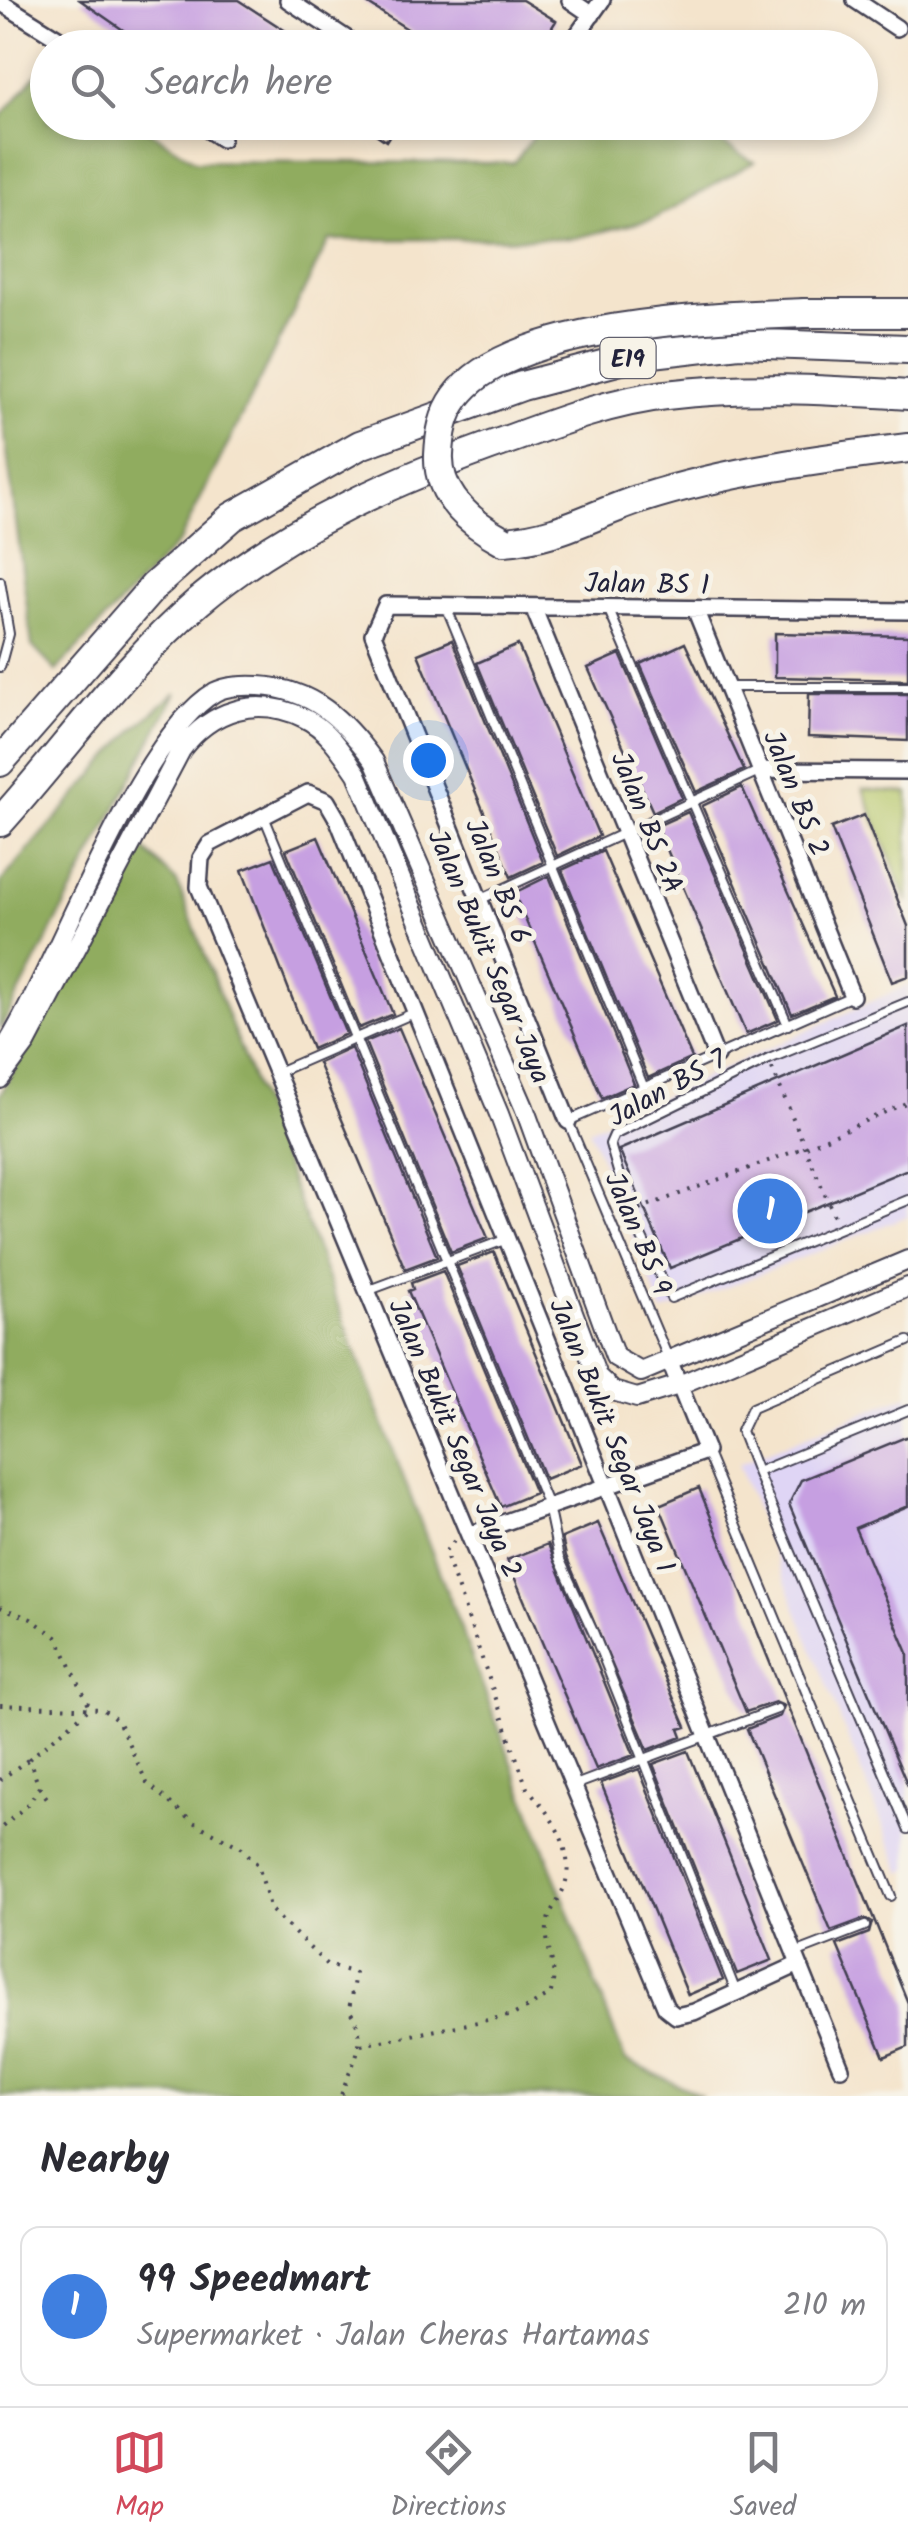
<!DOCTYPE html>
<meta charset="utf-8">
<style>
body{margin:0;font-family:Kalam,sans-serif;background:#f7f7f7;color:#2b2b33}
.you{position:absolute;left:428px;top:760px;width:35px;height:35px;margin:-25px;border:8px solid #fff;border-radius:50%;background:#1a73e8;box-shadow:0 0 0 15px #1a73e833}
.badge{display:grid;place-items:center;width:65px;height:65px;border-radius:50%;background:#d1495b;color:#fff;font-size:32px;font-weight:700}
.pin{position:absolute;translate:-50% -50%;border:5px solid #fff;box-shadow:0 2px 10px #0006}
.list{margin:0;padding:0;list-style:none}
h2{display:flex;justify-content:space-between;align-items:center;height:130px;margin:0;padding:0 40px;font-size:42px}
h2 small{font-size:32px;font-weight:400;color:#7c7c81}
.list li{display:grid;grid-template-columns:65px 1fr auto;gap:30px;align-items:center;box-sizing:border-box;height:160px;margin:0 20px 20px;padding:0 20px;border:2px solid #e1e1e2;border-radius:20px}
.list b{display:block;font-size:38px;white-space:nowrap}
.list p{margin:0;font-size:32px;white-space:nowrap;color:#7c7c81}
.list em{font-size:32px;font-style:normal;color:#7c7c81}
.icon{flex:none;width:55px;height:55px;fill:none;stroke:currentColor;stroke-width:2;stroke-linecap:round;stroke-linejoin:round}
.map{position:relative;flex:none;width:908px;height:2096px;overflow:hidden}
.search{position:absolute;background:#fff;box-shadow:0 5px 15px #0003;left:30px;right:30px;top:30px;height:110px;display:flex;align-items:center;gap:25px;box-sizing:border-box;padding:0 35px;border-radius:55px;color:#7c7c81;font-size:38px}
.sheet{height:310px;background:#fff}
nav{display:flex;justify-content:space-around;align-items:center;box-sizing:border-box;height:140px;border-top:2px solid #e1e1e2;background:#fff;font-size:28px;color:#7c7c81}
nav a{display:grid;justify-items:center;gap:5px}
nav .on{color:#d1495b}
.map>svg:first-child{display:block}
.built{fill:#dfd5f5}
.green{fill:#b6c76a;stroke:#6c7452;stroke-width:2.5}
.forest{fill:#90ac5e;stroke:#59674c;stroke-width:2.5}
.building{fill:#c69fe1}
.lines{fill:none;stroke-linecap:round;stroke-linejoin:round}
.service-casing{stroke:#423f51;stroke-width:12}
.minor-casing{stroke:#423f51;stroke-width:20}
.tertiary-casing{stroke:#423f51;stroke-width:22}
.motorway-casing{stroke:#423f51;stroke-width:32}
.path{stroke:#423f51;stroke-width:4;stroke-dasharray:2.5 8;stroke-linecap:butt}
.service{stroke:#fff;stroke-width:8}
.minor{stroke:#fff;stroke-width:15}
.tertiary{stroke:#fff;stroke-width:18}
.motorway{stroke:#fff;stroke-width:28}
.motorway-bridge-casing{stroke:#423f51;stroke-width:32;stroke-linecap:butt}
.motorway-bridge{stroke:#fff;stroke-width:28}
.labels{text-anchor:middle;stroke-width:10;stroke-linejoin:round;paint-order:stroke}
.shield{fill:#f7f3e8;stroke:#62616f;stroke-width:2.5}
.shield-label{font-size:25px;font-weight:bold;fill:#22223b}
.street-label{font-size:28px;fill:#22223b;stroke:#f7f3e8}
</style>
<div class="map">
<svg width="908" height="2096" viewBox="0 0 908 2096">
<rect width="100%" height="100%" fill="#f7f3e8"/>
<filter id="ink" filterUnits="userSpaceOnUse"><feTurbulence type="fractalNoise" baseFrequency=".01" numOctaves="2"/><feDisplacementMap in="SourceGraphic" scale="20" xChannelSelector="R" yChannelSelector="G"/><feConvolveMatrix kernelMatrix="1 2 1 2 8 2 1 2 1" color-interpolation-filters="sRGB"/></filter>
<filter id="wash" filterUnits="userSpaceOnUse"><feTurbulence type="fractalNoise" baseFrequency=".0048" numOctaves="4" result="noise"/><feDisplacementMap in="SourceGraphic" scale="40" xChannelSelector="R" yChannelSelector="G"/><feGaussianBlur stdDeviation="2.25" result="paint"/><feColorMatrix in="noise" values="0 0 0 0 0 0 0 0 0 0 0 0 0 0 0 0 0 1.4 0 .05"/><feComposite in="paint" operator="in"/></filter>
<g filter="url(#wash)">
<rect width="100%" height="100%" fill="#f4e4cc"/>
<path class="built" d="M 908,985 L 908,1216 L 663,1312 L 589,1130 Z
M 908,1395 L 908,1870 L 902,1873 L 738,1464 Z"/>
<path class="green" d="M 863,789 L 908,793 L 908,903 Z"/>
<path class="forest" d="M 46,63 L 48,122 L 137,123 L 196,161 L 514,163 L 543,123 L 638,122 L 676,141 L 713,138 L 754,162 L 654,219 L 575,238 L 329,240 L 180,540 L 56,671 L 32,646 L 0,398 L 0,118 Z
M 176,693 L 0,1030 L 0,883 L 134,729 Z
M 142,847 L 177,882 L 625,2060 L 702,2096 L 0,2096 L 0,1095 Z"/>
<g id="blocks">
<path class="building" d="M 80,0 L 238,0 L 312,48 L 245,48 L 222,35 L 214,48 L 149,48 Z
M 362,0 L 522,0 L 556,21 L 539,48 L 437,48 Z
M 358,122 L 398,122 L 386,141 Z
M 775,633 L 908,636 L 908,680 L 775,677 Z
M 452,640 L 543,862 L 511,877 L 418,654 Z
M 685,643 L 744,770 L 696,792 L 640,664 Z
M 518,645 L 599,836 L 557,856 L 477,663 Z
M 620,654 L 682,798 L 653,812 L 588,668 Z
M 809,694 L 908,694 L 908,741 L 808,737 Z
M 742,787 L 835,996 L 792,1014 L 702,806 Z
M 688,812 L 778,1020 L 746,1034 L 659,831 L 659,825 Z
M 864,815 L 908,926 L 908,976 L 892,982 L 831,828 Z
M 318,837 L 393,1014 L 359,1028 L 286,850 Z
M 603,851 L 692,1058 L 648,1078 L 562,870 Z
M 273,858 L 346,1034 L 312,1049 L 242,870 Z
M 549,876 L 634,1084 L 602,1098 L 514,893 Z
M 908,1026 L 908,1169 L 670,1268 L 619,1150 Z
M 399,1028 L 488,1238 L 451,1252 L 365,1042 Z
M 351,1048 L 437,1257 L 405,1269 L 318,1063 Z
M 494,1252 L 582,1464 L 545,1479 L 457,1266 Z
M 443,1271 L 535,1493 L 501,1507 L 408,1291 L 413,1289 L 411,1283 Z
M 908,1436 L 908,1506 L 855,1528 L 908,1653 L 908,1786 L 789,1504 L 801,1480 Z
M 699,1488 L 908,2003 L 908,2047 L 884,2057 L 837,1945 L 869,1933 L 872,1922 L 863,1919 L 831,1931 L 747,1729 L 780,1716 L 784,1706 L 775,1702 L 746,1712 L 659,1505 Z
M 598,1523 L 686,1727 L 679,1729 L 682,1737 L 648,1750 L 566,1556 L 562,1538 Z
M 548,1544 L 634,1755 L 596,1769 L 507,1560 Z
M 688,1751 L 772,1960 L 737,1974 L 653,1764 Z
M 639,1769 L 723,1980 L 688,1995 L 601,1783 Z"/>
</g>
</g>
<g filter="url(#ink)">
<use href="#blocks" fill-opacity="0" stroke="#423f51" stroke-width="2.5"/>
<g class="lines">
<g class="service-casing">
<path id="service" d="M 0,581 L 9,634 L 0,667
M 446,606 L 644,1088
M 608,608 L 788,1025
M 727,687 L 908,687
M 263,814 L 548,1506 L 559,1558 L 594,1634 L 736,1992
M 479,900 L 761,770
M 908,1002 L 769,1059 L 614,1135 L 610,1144 L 630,1213 L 671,1298 L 908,1200
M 278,1072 L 416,1012
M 367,1291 L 507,1239
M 908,1341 L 752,1408 L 741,1431 L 757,1472 L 908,1410
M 669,1360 L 568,1121 L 852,996
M 706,1451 L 891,1896
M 757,1472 L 908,1829
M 575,1785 L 777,1709
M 795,1953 L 865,1926"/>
</g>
<g class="minor-casing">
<path id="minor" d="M 288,0 L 361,48
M 570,0 L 592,15
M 855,0 L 897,28
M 0,2 L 74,48
M 568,48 L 602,0
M 196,122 L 222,139
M 477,122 L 505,127 L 511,122
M 533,607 L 716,1056
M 695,609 L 852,996
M 761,770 L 908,771
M 568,1121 L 373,634 L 386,605 L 908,611
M 469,1535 L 706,1451 L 670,1362
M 799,1964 L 694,2012 L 676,2016 L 666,2008 L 199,887 L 201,858 L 210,844 L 308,793 L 327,801 L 338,820 C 506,1236 674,1652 841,2068"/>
</g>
<g class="tertiary-casing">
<path id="tertiary" d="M 0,1056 C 58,969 135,739 215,692 C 226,686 246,685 259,686 C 313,689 344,720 374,761 L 524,1107 L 615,1357 L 641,1372 L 908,1260
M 0,1079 L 26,1044 L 181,750 C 211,710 256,695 304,718 C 328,729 343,754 357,774 L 499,1114 L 597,1376 L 613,1391 L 637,1398 L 679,1385 L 908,1287"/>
</g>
<g class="motorway-casing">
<path id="motorway" d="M 804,313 L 908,313
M 504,541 C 560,537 591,515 643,498 C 728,471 819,459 908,448
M 0,762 L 154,586 L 232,517 L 360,445 L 522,386 L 644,354 L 739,343 L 908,349
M 0,822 C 65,750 124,665 198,602 C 290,525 401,477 513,438 C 562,420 614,401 666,395 C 747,385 826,390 908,395"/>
</g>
<path class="path" d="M 772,1068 L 834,1216
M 639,1209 L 806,1147 L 908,1102
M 0,1607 L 31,1619 L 58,1638 L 90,1708 L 29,1759 L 39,1787 L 30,1802 L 0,1829
M 0,1705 L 102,1709 L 118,1721 L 147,1783 L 191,1821 L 242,1848 L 258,1865 L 271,1910 L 327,1965 L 355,1973 L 349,2010 C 373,2042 349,2065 341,2096
M 0,1780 L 29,1759
M 39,1787 L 47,1798
M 361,2045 L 513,2015 L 550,1995 C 560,1965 545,1954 547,1927 C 548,1912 556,1905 562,1892 C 580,1855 551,1814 527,1788 L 445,1552 L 455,1540"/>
<use href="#service" class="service"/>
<use href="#minor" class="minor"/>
<use href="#tertiary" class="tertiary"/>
<use href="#motorway" class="motorway"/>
<g class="motorway-bridge-casing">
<path id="motorway-bridge" d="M 504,541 C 472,524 437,496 439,455 C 440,434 443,415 456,397 C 510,322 719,316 804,313"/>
</g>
<use href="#motorway-bridge" class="motorway-bridge"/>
</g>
</g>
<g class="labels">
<rect class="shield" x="600.5" y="338" width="55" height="40" rx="8"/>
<g class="shield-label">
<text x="628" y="367">E19</text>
</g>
<g class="street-label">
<text transform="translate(647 583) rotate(1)" y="10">Jalan BS 1</text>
<text transform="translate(797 793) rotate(68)" y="10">Jalan BS 2</text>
<text transform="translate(648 822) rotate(68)" y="10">Jalan BS 2A</text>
<text transform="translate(499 881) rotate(68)" y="10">Jalan BS 6</text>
<text transform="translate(490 956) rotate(67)" y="10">Jalan Bukit Segar Jaya</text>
<text transform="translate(667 1087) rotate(-29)" y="10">Jalan BS 7</text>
<text transform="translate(639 1233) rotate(67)" y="10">Jalan BS 9</text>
<text transform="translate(613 1435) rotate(68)" y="10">Jalan Bukit Segar Jaya 1</text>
<text transform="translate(456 1438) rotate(67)" y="10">Jalan Bukit Segar Jaya 2</text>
</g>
</g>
</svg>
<div class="you"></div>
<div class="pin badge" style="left:770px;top:1211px;background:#3f7fe0">1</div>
<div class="search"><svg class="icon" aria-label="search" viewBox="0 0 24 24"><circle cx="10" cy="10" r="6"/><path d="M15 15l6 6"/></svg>Search here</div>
</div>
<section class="sheet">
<h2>Nearby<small></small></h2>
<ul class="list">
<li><span class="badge" style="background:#3f7fe0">1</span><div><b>99 Speedmart</b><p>Supermarket · Jalan Cheras Hartamas</p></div><em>210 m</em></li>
</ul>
</section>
<nav>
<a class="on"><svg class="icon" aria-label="map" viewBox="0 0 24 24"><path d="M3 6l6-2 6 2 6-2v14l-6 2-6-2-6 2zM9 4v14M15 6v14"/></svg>Map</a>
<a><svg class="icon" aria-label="directions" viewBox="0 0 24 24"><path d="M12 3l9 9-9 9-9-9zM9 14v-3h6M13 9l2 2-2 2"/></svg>Directions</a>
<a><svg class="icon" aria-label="saved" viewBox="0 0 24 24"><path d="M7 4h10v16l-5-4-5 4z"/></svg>Saved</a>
</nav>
